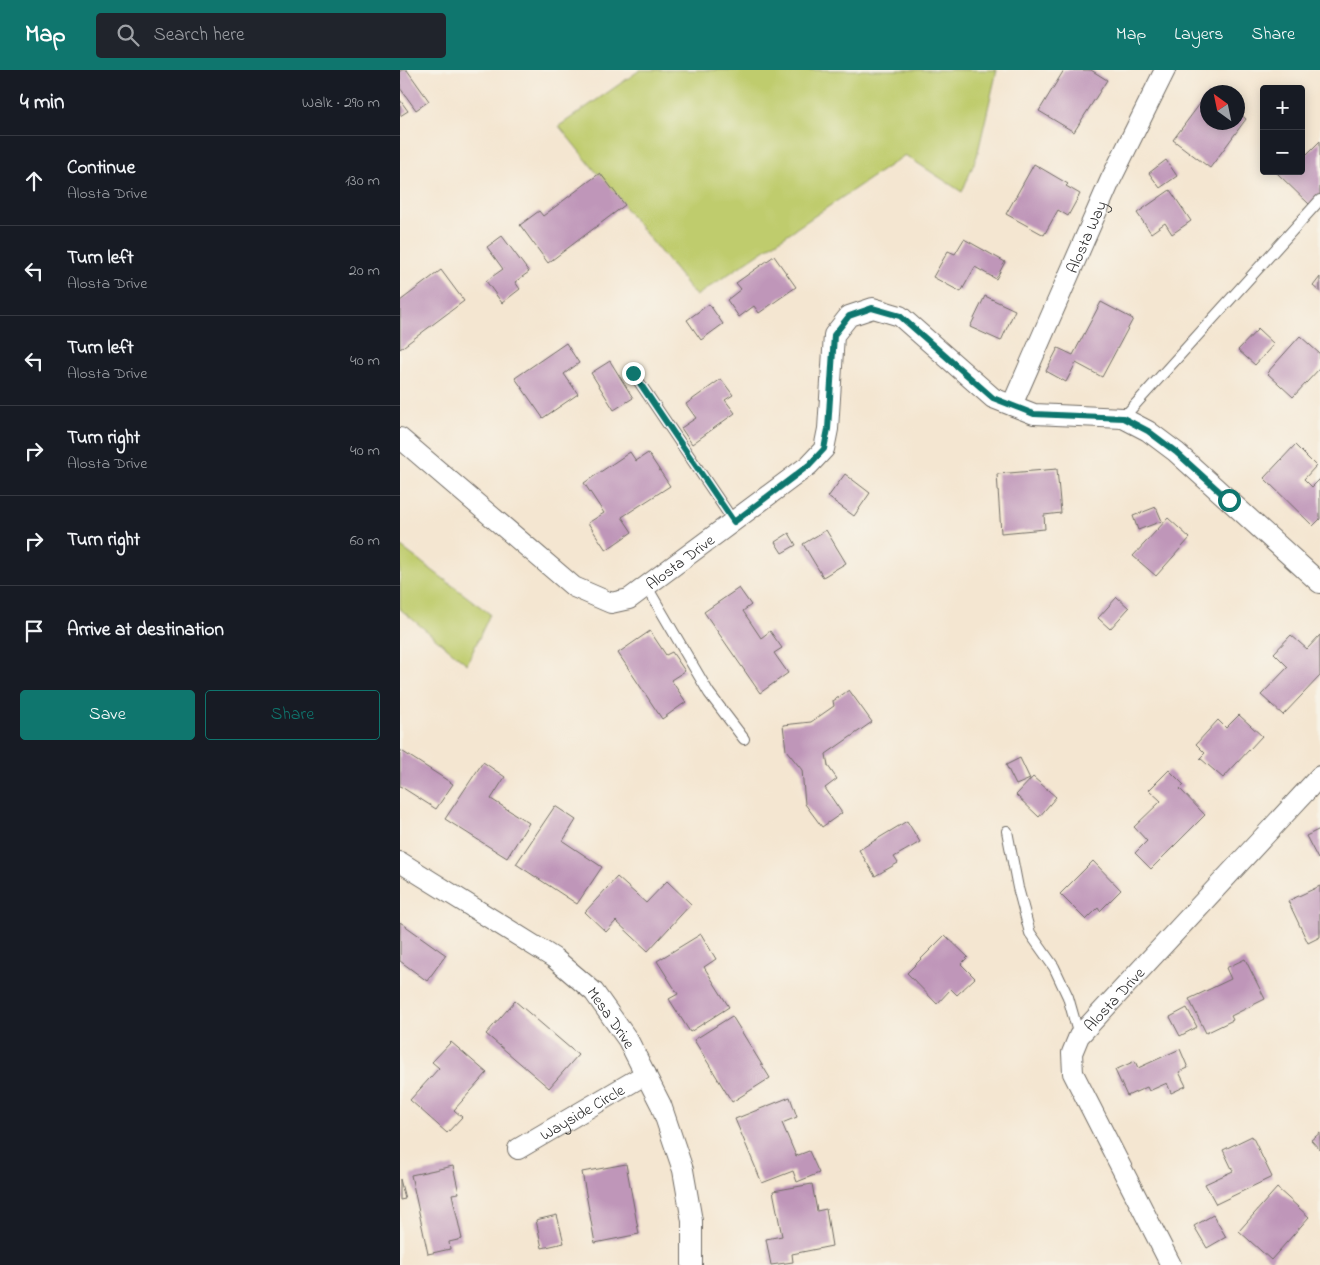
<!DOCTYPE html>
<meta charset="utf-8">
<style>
body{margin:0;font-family:"Indie Flower",sans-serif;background:#20242c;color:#f1f3f6}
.controls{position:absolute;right:15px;top:15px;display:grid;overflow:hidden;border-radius:5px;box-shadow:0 2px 12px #0003}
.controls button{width:45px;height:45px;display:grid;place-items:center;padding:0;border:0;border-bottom:1px solid #363941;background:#171b24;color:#f1f3f6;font:25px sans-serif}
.compass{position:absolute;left:800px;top:15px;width:45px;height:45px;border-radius:50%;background:#171b24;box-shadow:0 2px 12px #0003;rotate:327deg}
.stop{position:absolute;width:15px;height:15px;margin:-11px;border:4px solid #0f766e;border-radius:50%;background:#fff}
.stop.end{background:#0f766e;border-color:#fff;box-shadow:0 1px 5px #0008}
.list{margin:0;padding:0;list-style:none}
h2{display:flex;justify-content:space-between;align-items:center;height:65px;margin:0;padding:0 20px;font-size:21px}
h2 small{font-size:16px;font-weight:400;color:#9ea1a6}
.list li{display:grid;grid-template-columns:32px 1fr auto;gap:15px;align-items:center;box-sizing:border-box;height:90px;padding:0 20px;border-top:1px solid #363941}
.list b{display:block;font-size:19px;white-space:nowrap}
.list p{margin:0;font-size:16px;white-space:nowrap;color:#9ea1a6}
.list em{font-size:16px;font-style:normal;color:#9ea1a6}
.actions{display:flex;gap:10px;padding:15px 20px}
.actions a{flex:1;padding:11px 0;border:1px solid #0f766e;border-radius:5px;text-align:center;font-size:18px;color:#0f766e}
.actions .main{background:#0f766e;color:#fff}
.icon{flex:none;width:28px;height:28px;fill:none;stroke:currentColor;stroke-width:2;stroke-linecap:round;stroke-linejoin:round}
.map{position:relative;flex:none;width:920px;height:1195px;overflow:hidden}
header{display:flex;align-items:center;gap:30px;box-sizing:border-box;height:70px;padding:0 25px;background:#0f766e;color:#fff}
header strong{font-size:24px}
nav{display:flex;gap:28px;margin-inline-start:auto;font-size:18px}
.search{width:350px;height:45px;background:#20242c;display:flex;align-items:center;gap:12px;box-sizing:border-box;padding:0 18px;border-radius:5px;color:#9ea1a6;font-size:19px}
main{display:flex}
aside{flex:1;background:#171b24}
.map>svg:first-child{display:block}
.green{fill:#bfcc6d;stroke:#757c4c}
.building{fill:#bf96b9}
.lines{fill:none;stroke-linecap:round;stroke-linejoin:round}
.service-casing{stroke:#716c65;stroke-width:12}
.minor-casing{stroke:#716c65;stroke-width:22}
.service{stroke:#fff;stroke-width:10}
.minor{stroke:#fff;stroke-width:20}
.route{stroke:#0f766e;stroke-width:6}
.labels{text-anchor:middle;stroke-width:5;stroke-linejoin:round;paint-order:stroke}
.street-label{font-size:16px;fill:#2b2b2b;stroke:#f7f3e8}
</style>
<header>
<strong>Map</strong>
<div class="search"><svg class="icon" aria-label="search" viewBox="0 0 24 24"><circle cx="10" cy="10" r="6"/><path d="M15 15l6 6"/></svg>Search here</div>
<nav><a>Map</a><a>Layers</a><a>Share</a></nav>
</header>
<main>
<aside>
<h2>4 min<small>Walk · 290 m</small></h2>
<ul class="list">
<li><svg class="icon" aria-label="ahead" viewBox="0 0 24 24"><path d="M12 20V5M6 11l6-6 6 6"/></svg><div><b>Continue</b><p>Alosta Drive</p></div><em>130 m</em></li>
<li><svg class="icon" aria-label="left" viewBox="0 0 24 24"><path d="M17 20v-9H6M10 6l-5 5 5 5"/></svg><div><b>Turn left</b><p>Alosta Drive</p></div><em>20 m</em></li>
<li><svg class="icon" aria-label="left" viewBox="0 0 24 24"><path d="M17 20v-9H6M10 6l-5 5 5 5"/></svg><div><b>Turn left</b><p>Alosta Drive</p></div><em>40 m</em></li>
<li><svg class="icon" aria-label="right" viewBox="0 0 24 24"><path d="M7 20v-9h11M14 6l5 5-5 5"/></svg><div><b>Turn right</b><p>Alosta Drive</p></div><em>40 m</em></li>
<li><svg class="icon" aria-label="right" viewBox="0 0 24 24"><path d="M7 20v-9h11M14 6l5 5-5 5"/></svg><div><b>Turn right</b></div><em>60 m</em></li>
<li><svg class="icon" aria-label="arrive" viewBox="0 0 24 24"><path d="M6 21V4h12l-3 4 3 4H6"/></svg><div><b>Arrive at destination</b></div></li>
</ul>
<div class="actions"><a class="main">Save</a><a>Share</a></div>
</aside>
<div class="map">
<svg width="920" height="1195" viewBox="0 0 920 1195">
<rect width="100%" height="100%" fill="#f7f3e8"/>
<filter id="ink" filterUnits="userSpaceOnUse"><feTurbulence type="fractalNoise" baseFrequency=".02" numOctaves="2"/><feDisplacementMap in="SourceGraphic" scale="10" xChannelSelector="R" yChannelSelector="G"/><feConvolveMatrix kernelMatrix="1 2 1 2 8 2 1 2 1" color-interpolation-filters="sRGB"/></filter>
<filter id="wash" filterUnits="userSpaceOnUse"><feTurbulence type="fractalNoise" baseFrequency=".0096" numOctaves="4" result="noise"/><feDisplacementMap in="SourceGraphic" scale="20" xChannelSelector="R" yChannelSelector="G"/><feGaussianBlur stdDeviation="1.12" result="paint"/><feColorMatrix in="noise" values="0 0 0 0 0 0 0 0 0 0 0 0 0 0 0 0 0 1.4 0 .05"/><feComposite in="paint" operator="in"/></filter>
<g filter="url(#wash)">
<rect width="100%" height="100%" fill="#f4e6d1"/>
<path class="green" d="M 240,0 L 597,0 L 577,86 L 562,122 L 505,85 L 296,226 L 159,56 Z
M 0,476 L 90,544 L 67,594 L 0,539 Z"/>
<g id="blocks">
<path class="building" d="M 0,0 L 7,0 L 29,31 L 16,40 L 0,18 Z
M 664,0 L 691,0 L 707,10 L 674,62 L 639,41 Z
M 808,23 L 808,52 L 838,52 L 838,42 L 846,49 L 810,98 L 773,70 Z
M 0,30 L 8,41 L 0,46 Z
M 920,71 L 920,125 L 910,135 L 877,103 L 901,101 L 901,79 L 907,84 Z
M 766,90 L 777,106 L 760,118 L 749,103 Z
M 634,94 L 668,114 L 666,116 L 680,124 L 668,146 L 658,140 L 644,165 L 606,144 Z
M 200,103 L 225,135 L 148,193 L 120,155 L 139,141 L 143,146 Z
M 770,120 L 791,151 L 772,164 L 765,153 L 751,163 L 737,143 Z
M 102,166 L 129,202 L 115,212 L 120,219 L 102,233 L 86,211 L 103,199 L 87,177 Z
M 564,169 L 605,192 L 596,209 L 575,197 L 561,222 L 533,207 L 548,181 L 555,184 Z
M 374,186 L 396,217 L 359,243 L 354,236 L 339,247 L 327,230 L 341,219 L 336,213 Z
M 41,200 L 64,231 L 0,279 L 0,231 Z
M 920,207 L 920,222 L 913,216 Z
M 585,226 L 615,240 L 601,271 L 570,257 Z
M 701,232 L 733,249 L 702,307 L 676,293 L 666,312 L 646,301 L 658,278 L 673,285 Z
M 309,234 L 323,254 L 301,270 L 287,250 Z
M 858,259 L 874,274 L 855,295 L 838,280 Z
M 900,266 L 920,284 L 920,298 L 893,327 L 867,303 Z
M 166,273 L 179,293 L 164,304 L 178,324 L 143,348 L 115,308 Z
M 210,291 L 233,328 L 214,340 L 191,303 Z
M 321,309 L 333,325 L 325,330 L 335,343 L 292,374 L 281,358 L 296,348 L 286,334 Z
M 895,375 L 916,396 L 904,409 L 912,417 L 920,409 L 920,449 L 913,456 L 864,408 Z
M 230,382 L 236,391 L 248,383 L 270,416 L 222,447 L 232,462 L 206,480 L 188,453 L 204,443 L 184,413 Z
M 657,399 L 661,443 L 644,445 L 645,459 L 601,463 L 597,404 Z
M 445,404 L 470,423 L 454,446 L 428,427 Z
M 756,437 L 762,451 L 738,460 L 733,446 Z
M 768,448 L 790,468 L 756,506 L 733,486 Z
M 426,460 L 446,493 L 423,507 L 403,474 Z
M 389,463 L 396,475 L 382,483 L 375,472 Z
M 339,518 L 351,535 L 343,541 L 361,568 L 370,561 L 382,578 L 374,583 L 388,603 L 360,623 L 304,542 Z
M 717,527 L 729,538 L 710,559 L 698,548 Z
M 250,561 L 266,585 L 272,582 L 285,601 L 271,610 L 286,632 L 262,649 L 218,583 Z
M 891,565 L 907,579 L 920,565 L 920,606 L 883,645 L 861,625 L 888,597 L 874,583 Z
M 449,620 L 472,652 L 426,684 L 428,696 L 437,709 L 425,718 L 442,743 L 422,757 L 405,734 L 402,700 L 386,680 L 383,655 L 411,652 L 434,636 L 433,631 Z
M 839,645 L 862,666 L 823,708 L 800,688 L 805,683 L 796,674 L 818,650 L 826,658 Z
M 0,680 L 53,714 L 36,739 L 0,716 Z
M 620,688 L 630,709 L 616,715 L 606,695 Z
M 83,692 L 105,707 L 91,729 L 129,753 L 107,788 L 45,749 Z
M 769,700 L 784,715 L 780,719 L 805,745 L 751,799 L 735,783 L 747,771 L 734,757 L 761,731 L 749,720 Z
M 633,707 L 656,727 L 639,747 L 616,725 Z
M 155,736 L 176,750 L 163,771 L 202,797 L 177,834 L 116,794 Z
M 507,751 L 520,772 L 494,787 L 498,793 L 475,806 L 459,780 Z
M 920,759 L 920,787 L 918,789 L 906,766 Z
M 693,791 L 721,820 L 700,841 L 698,838 L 686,850 L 660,824 Z
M 217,807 L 246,833 L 267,811 L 291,834 L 248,881 L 216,851 L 206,862 L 185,842 Z
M 920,816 L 920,867 L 908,873 L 888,831 Z
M 0,852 L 46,885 L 27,911 L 0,891 Z
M 301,864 L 316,889 L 304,897 L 329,937 L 290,962 L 269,929 L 278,924 L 257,891 Z
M 545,865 L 568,887 L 561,894 L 575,908 L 557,925 L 551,919 L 537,934 L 507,903 Z
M 845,889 L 865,929 L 831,946 L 833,950 L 806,963 L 789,929 L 831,909 L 826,898 Z
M 115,931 L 178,985 L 149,1018 L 86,964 Z
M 787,938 L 797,957 L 780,966 L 770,947 Z
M 332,946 L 370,1008 L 332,1032 L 294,970 Z
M 51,972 L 87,1003 L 54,1040 L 62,1047 L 47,1063 L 10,1030 L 39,998 L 32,992 Z
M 780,979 L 788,998 L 779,1002 L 786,1016 L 771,1023 L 767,1013 L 749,1021 L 747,1017 L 727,1026 L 715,1000 L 735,991 L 738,998 Z
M 390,1027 L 397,1047 L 382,1053 L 396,1086 L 409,1081 L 419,1103 L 397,1112 L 393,1101 L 362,1113 L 335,1049 Z
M 920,1063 L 920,1080 L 911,1070 Z
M 852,1066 L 872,1107 L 816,1134 L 805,1114 L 833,1101 L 823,1080 Z
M 226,1094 L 239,1164 L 195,1173 L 182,1102 Z
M 53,1096 L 59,1123 L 52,1124 L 62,1169 L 49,1172 L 50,1179 L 28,1184 L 11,1105 Z
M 0,1109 L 5,1129 L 0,1130 Z
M 412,1114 L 417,1141 L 426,1139 L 432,1176 L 392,1184 L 393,1192 L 371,1195 L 366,1169 L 382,1166 L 373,1121 Z
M 877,1118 L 909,1147 L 871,1190 L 839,1161 Z
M 157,1145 L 164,1173 L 142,1178 L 136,1150 Z
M 813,1145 L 826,1167 L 807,1178 L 794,1156 Z"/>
</g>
</g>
<g filter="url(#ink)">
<use href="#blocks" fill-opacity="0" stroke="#716c65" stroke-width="1"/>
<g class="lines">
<g class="service-casing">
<path id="service" d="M 233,303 L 334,452
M 723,348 L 920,130
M 247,517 L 309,623 L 344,669
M 607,761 L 618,818 L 630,863 L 654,897 L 668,927 L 679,966"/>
</g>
<g class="minor-casing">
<g id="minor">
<path id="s1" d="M 612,335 L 710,111 L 765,0"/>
<path id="s2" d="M 0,368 L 174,517 L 211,533 L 229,529 L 409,395 L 424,379 L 428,359 L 434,265 L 449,246 L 473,238 L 500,246 L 593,328 L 634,344 L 723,348 L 748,361 L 776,382 L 920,513"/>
<path id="s3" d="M 0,792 L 154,888 L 194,922 L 228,970 L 261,1035 L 283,1100 L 292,1151 L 292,1195"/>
<path id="s4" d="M 118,1079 L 246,1004"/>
<path id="s5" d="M 771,1195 L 673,1003 L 672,983 L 679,966 L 920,706"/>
</g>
</g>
<use href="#service" class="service"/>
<use href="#minor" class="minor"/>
</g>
</g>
<g class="lines" filter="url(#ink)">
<path class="route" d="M 233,303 L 334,452 L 409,395 L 424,379 L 428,359 L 434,265 L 449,246 L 472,238 L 500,246 L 593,328 L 634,344 L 723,348 L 748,361 L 776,382 L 829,430"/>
</g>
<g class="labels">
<g class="street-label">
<text dy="6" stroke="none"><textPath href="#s1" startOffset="184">Alosta Way</textPath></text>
<text dy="6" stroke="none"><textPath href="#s2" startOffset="351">Alosta Drive</textPath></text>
<text dy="6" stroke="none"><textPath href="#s5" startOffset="305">Alosta Drive</textPath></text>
<text dy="6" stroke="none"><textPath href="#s3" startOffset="265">Mesa Drive</textPath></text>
<text dy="6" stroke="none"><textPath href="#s4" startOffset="74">Wayside Circle</textPath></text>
</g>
</g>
</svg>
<div class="controls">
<button>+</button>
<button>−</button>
</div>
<svg class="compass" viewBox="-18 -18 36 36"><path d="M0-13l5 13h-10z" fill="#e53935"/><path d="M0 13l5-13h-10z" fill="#9ea1a6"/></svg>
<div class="stop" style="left:829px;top:430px"></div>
<div class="stop end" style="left:233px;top:303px"></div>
</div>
</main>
